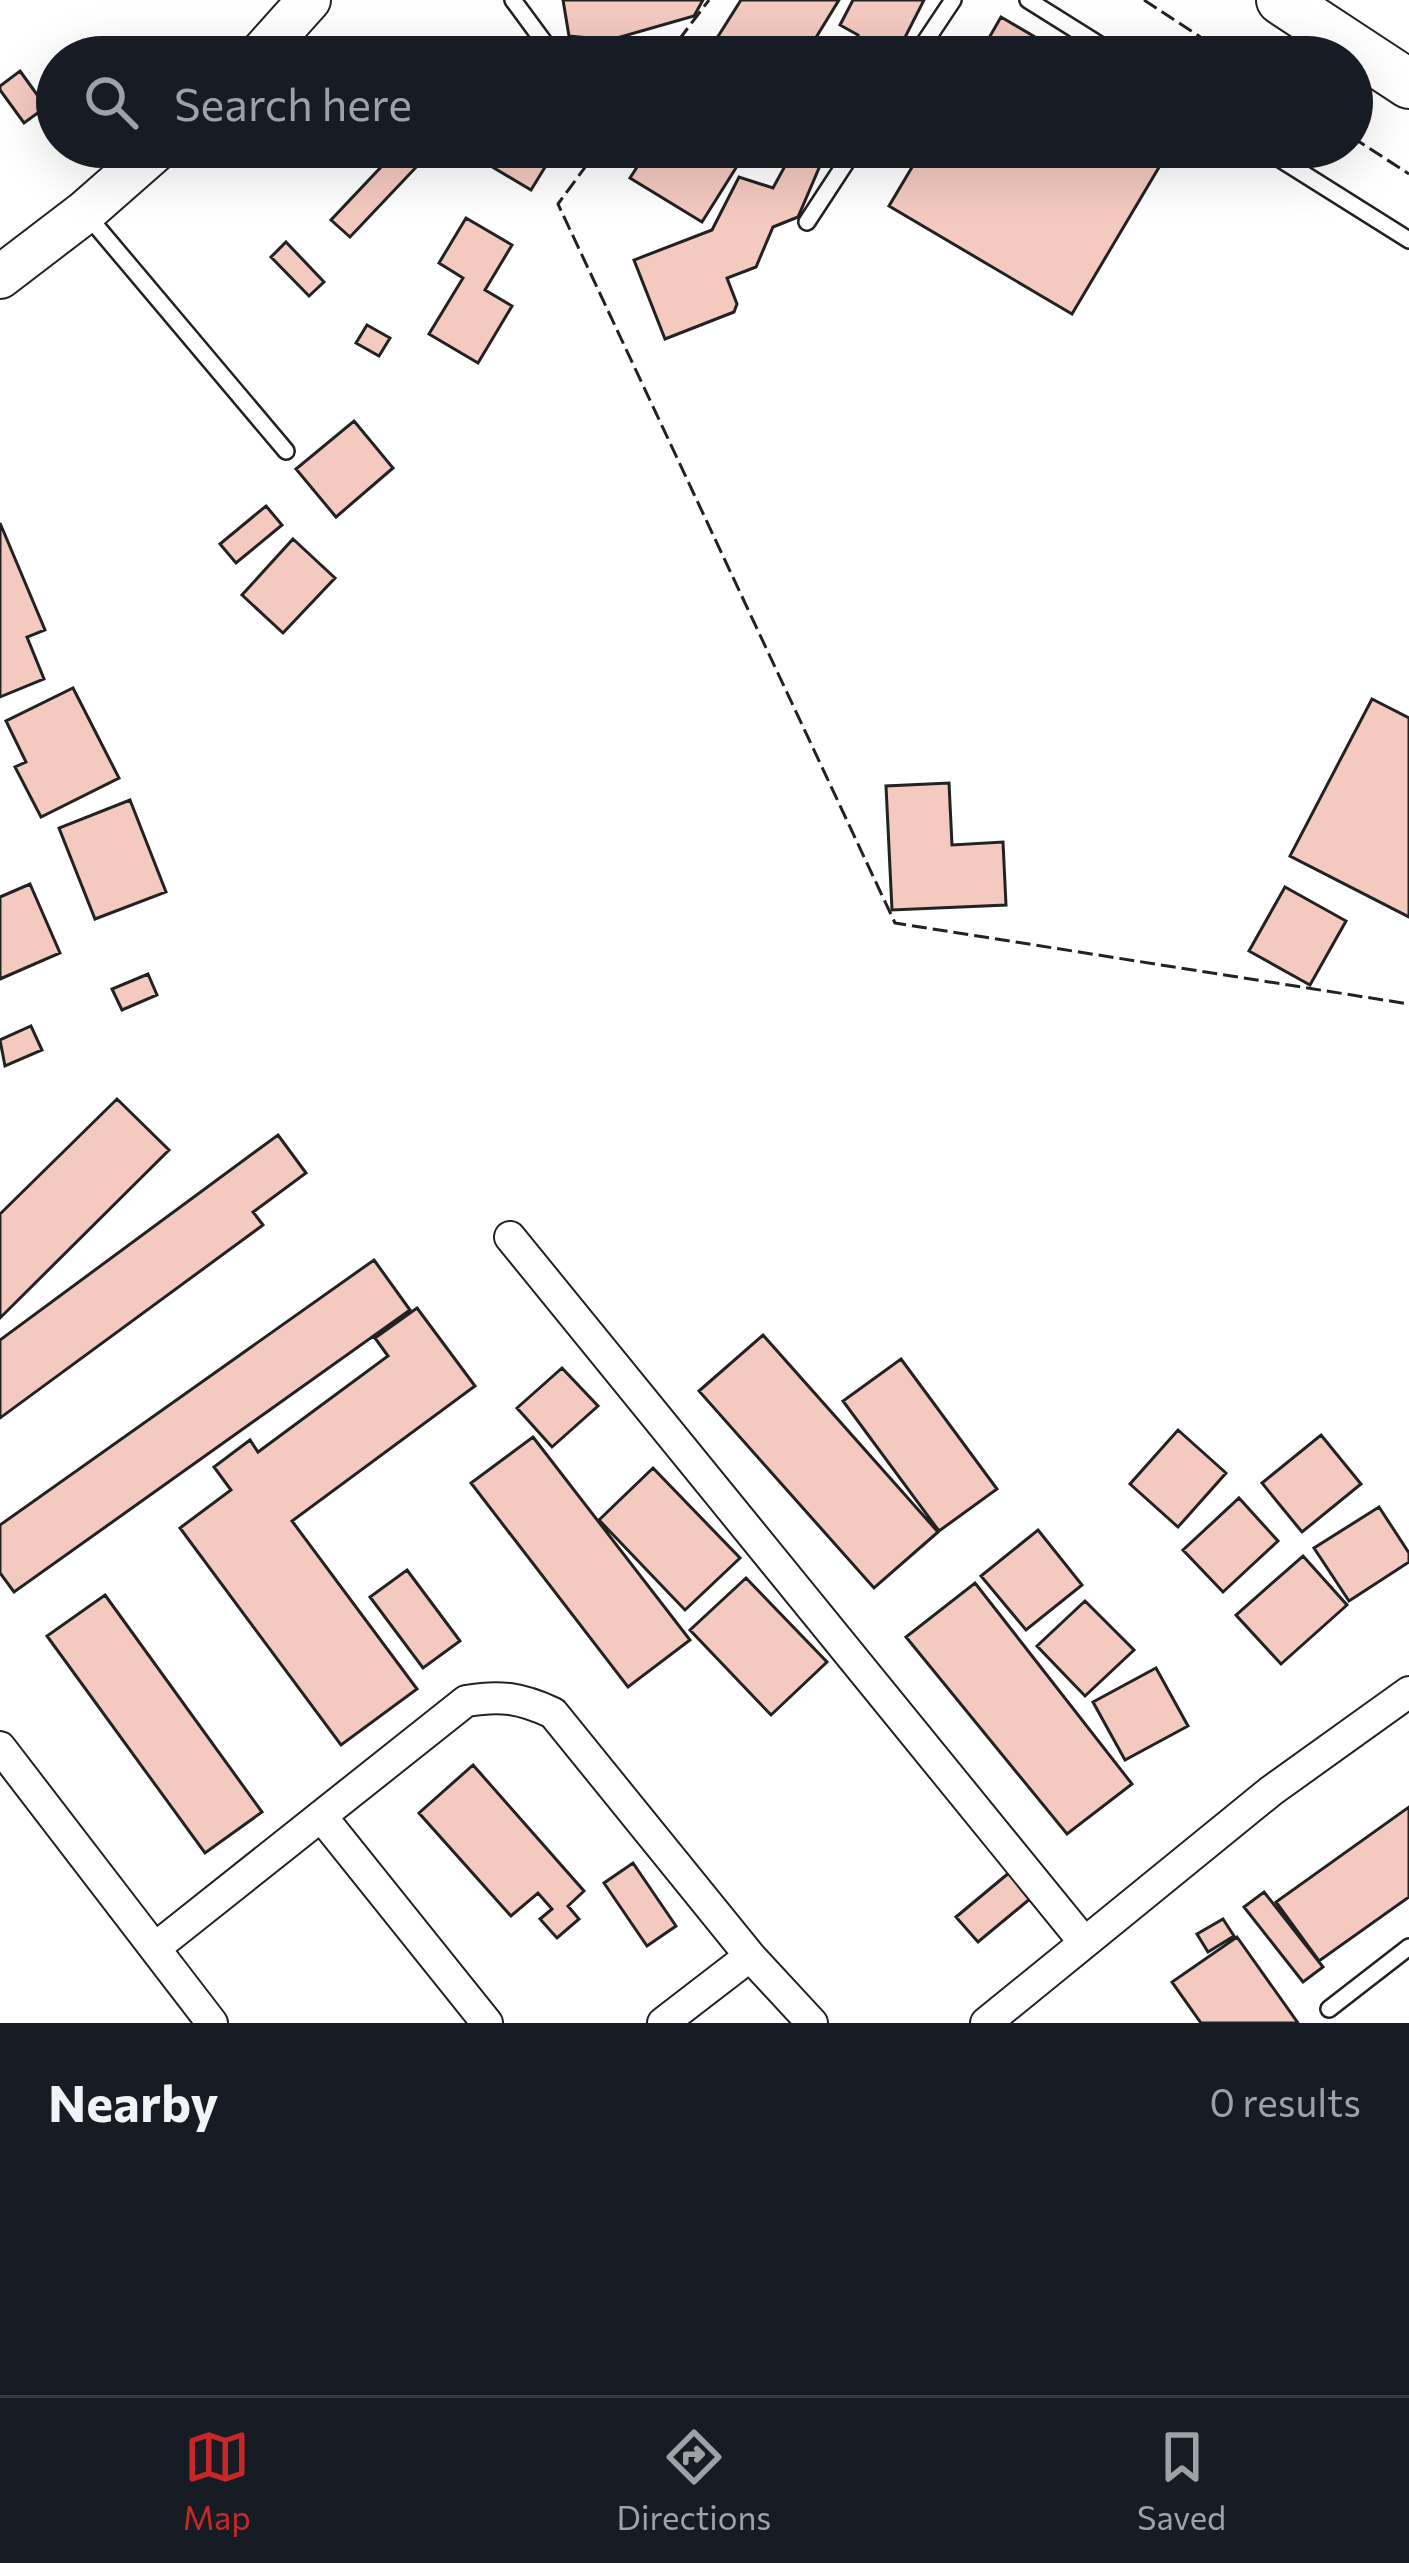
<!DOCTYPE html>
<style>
body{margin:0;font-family:Commissioner,sans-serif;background:#242831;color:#f1f3f6}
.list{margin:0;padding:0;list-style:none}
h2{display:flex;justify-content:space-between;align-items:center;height:156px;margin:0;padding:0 48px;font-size:51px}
h2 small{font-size:39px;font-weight:400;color:#9ea1a6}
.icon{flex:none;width:66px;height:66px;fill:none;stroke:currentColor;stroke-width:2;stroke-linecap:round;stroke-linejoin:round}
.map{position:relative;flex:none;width:1409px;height:2023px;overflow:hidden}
.search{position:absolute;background:#171b24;box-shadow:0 12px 48px #0002;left:36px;right:36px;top:36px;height:132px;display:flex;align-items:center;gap:30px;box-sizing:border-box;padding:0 42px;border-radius:66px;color:#9ea1a6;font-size:45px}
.sheet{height:372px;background:#171b24}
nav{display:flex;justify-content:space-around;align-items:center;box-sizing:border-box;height:168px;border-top:3px solid #363941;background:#171b24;font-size:33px;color:#9ea1a6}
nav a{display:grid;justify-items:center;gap:6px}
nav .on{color:#c62828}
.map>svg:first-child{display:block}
.building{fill:#f3c9c0;stroke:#222;stroke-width:3}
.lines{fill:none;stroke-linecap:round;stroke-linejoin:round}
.lane-casing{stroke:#222;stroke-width:20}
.street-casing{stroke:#222;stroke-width:34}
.secondary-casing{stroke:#222;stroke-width:46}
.primary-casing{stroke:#222;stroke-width:52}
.lane{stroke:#fff;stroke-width:15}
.street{stroke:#fff;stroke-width:30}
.secondary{stroke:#fff;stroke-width:42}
.primary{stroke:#fff;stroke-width:48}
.fence{stroke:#222;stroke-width:3;stroke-dasharray:15 6;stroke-linecap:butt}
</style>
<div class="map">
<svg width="1409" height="2023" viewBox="0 0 1409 2023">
<rect width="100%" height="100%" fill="#fff"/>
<path class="building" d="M 563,0 L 703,0 L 694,16 L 610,40 L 569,36 Z
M 741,0 L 839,0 L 804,57 L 705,57 Z
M 853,0 L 924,0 L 895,57 L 856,57 L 848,53 L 858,35 L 840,25 Z
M 1001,17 L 1069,57 L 978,57 Z
M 20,71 L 46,107 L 24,123 L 0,90 L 0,86 Z
M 400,147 L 421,162 L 350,237 L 331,220 Z
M 500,147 L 530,147 L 550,159 L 531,190 L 489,165 Z
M 650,147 L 749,147 L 702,222 L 630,178 Z
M 763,147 L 828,147 L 798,217 L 773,227 L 756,267 L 727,278 L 737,304 L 734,312 L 665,339 L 634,260 L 712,230 L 739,177 L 773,188 L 785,166 L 761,150 Z
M 924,147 L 1171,147 L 1072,314 L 889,206 Z
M 466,218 L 512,245 L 485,290 L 512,306 L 478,363 L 429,334 L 463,278 L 439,263 Z
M 286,242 L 324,282 L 309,296 L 271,257 Z
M 367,325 L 390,338 L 379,356 L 356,343 Z
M 354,421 L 393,468 L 336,517 L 296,469 Z
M 266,506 L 282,525 L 236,563 L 220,544 Z
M 0,523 L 45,630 L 27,637 L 44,679 L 0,697 Z
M 293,539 L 335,578 L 283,633 L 242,595 Z
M 73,688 L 119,778 L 41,817 L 15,767 L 26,762 L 6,721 Z
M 1372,699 L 1409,718 L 1409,917 L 1290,856 Z
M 949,783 L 952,845 L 1003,842 L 1006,905 L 892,910 L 886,786 Z
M 130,800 L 166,892 L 95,919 L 59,828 Z
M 30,884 L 60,953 L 0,979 L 0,897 Z
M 1285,887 L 1346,921 L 1310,985 L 1249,951 Z
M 148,974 L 157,995 L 122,1010 L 112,989 Z
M 31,1026 L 42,1050 L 5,1066 L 0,1040 Z
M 117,1099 L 169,1150 L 0,1318 L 0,1214 Z
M 278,1135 L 306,1173 L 253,1212 L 263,1225 L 0,1418 L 0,1340 Z
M 374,1260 L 410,1310 L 14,1592 L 0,1573 L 0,1525 Z
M 417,1308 L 475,1386 L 292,1521 L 417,1689 L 341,1745 L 180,1528 L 231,1490 L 214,1467 L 250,1440 L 258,1452 L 388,1356 L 375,1338 Z
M 763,1335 L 938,1532 L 874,1588 L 699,1391 Z
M 901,1359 L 997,1489 L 939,1531 L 843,1401 Z
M 562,1368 L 598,1406 L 552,1447 L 517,1408 Z
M 1178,1430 L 1226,1473 L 1178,1527 L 1130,1484 Z
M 1321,1435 L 1361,1484 L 1302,1532 L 1262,1483 Z
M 533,1437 L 690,1640 L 628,1687 L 471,1483 Z
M 653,1468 L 740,1558 L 685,1610 L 599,1520 Z
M 1239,1498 L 1278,1541 L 1223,1592 L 1183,1550 Z
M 1379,1507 L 1409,1553 L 1409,1562 L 1349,1601 L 1314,1548 Z
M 1038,1530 L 1082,1585 L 1026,1630 L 981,1576 Z
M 1303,1556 L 1347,1605 L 1281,1664 L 1236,1615 Z
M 407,1570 L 460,1641 L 423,1668 L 370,1597 Z
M 746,1578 L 827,1662 L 771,1715 L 690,1630 Z
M 975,1583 L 1132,1784 L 1067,1834 L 906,1637 Z
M 105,1595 L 262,1812 L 205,1853 L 47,1636 Z
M 1085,1601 L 1134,1650 L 1085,1696 L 1037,1646 Z
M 1156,1668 L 1188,1726 L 1125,1760 L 1093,1702 Z
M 473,1765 L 584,1891 L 568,1906 L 579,1919 L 557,1938 L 540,1919 L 552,1909 L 538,1893 L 511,1916 L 419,1813 Z
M 1409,1807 L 1409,1897 L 1319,1961 L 1276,1902 Z
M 633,1863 L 676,1926 L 647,1946 L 604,1883 Z
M 1010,1872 L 1031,1898 L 978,1942 L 956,1917 Z
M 1264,1892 L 1323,1967 L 1303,1982 L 1244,1907 Z
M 1223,1919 L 1234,1936 L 1208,1952 L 1197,1934 Z
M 1237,1937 L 1298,2023 L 1201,2023 L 1172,1982 Z"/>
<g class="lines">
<g class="lane-casing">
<path id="lane" d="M 513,0 L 555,57
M 1028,0 L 1119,57
M 915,57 L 953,0
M 1261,147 L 1409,240
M 87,215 L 286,451
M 807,222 L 856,147
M 1329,2009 L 1409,1947"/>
</g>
<g class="street-casing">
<path id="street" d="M 510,1237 L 1084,1942
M 0,1747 L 212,2023
M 321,1816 L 487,2023
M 155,1948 L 466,1701 C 501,1695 521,1698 553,1713 L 750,1956 L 812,2023
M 663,2023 L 750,1956
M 986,2023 L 1271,1791 L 1409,1692"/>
</g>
<g class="secondary-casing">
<path id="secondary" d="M 258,57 L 309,0
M 0,277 L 85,212 L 159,147"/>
</g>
<g class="primary-casing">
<path id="primary" d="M 1281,0 L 1409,84"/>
</g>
<use href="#lane" class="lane"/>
<use href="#street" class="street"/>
<use href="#secondary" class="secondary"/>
<use href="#primary" class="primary"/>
<path class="fence" d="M 1144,0 L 1231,57
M 666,57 L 709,0
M 1352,137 L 1409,174
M 600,147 L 558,204 L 895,923 L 1409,1004"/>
</g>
</svg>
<div class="search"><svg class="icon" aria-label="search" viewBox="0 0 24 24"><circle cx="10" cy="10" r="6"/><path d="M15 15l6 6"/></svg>Search here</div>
</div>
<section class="sheet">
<h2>Nearby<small>0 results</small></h2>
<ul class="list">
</ul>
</section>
<nav>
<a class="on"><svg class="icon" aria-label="map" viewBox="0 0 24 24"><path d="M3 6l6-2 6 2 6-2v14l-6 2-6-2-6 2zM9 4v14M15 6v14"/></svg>Map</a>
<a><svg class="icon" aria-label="directions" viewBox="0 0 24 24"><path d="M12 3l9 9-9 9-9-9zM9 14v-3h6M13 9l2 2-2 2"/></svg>Directions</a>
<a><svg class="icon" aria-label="saved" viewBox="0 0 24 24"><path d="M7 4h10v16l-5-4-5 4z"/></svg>Saved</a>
</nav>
